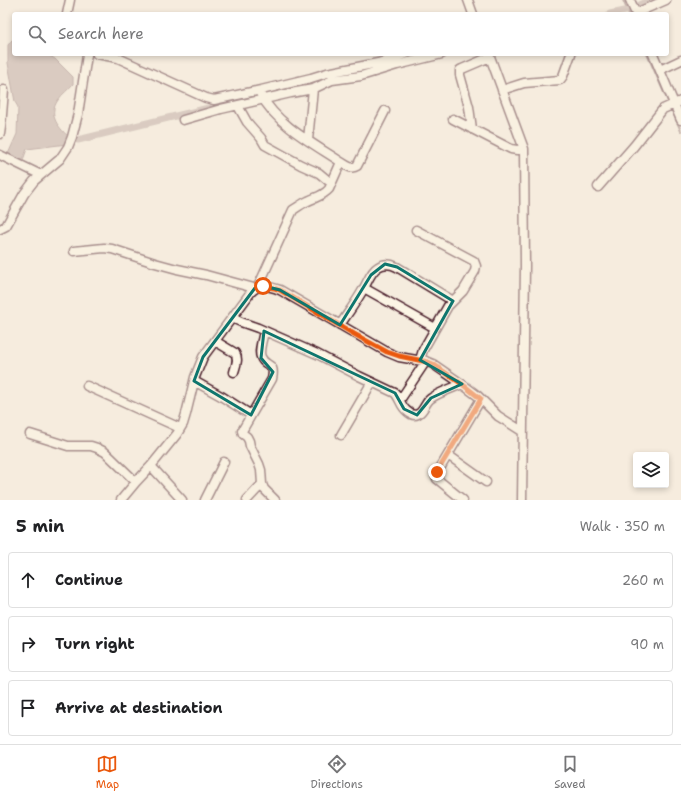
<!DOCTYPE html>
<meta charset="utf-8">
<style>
body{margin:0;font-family:"Shantell Sans",sans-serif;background:#f2f2f2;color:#202124}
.controls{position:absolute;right:12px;bottom:12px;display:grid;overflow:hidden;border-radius:4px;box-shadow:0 2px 6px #0003}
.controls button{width:36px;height:36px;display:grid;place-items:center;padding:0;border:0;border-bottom:1px solid #e0e0e0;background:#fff;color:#202124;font:20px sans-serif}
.stop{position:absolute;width:12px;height:12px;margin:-9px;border:3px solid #ea580c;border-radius:50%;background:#fff}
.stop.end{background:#ea580c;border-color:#fff;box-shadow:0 1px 4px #0008}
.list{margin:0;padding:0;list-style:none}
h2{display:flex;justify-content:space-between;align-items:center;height:52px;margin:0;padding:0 16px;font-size:17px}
h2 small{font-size:13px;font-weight:400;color:#757577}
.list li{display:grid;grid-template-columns:26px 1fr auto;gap:12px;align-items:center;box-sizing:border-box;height:56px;margin:0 8px 8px;padding:0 8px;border:1px solid #e0e0e0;border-radius:4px}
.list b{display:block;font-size:15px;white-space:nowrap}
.list em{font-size:13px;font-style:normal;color:#757577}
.icon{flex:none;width:22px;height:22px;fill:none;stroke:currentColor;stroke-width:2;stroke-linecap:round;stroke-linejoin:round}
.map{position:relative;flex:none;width:681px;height:500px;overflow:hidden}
.search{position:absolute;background:#fff;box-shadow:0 2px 6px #0003;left:12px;right:12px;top:12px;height:44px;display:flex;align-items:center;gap:10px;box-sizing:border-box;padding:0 14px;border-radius:4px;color:#757577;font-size:15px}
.sheet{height:244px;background:#fff}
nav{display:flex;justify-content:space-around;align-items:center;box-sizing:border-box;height:56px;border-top:1px solid #e0e0e0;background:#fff;font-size:11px;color:#757577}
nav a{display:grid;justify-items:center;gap:2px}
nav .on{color:#ea580c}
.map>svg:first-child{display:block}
.water{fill:#b8a39e;stroke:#8c6e70}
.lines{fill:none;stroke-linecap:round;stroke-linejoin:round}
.stream{stroke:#8c6e70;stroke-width:2}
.canal{stroke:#b8a39e;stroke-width:7}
.minor-casing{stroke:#4a1f2b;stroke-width:11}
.minor{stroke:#fcf5e5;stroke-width:8}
.route{stroke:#ea580c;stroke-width:5}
.marked{fill:none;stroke:#0f766e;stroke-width:3;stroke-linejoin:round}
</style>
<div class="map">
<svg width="681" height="500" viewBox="0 0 681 500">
<rect width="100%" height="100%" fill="#f5ecde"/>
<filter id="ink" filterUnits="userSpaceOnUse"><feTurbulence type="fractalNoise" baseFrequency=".025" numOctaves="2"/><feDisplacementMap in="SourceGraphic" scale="8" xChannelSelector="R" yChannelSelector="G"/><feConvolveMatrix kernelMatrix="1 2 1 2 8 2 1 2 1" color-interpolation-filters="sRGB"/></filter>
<g filter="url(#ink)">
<path class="water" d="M 14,39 L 14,54 L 47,54 L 55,59 L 73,77 L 73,84 C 69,89 62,94 58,100 C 47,116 59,128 71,139 L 67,144 L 27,149 L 23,160 L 21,161 L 8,154 L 17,134 L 18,107 L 15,102 L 8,63 L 8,45 L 12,40 Z"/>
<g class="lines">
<path class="stream" d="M 623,0 L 629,14
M 647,54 L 669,104
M 671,108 L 681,131"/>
<path class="canal" d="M 640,5 L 651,0
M 610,14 L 625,11
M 343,75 L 382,66
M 231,103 L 329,79
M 78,140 L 221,105"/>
<g class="minor-casing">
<path id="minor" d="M 468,0 L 473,14
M 630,0 L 636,14
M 636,13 L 666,0
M 67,14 L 70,0
M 97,54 L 118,58 L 206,98 L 214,100 L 261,90 L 311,78 L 327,73 L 378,63 L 406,54
M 489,54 L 524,149 L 525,266 L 522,500
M 653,54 L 681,120
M 660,70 L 681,60
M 502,90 L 524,83 L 560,80 L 563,76 L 571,54
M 238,106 L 247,122 L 261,138 L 265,145 L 301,165 L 319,173 L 331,183
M 453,119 L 511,149 L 517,150 L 524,149
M 183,120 L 221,109 L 291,93 L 313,89 L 332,80 L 361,76 L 397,65 L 442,54
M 472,129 L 469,107 L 460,75 L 460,70 L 462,69 L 490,57
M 0,134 L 1,127 L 4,90
M 308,140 L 313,89
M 0,155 L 41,175
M 341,162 C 346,165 351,170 357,166 L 385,111
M 598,187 L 634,146 L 663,109 L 681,101
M 0,229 L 6,226 L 24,194 L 34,181 L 41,175 L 60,159 L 68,147 L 72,137 L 78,114 L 87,55
M 416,230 L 474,261 L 476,266 L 475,271 L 463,291 L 448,306 L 423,350 L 420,360
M 74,251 L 104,248 L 112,249 L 155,263 L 177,269 L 206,275 L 254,288
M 258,287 L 293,210 C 298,207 303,203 308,201 C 316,197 323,196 329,189 L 341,162 C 314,144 277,125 261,95
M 364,288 L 435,328
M 232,318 L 241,322 L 258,328 L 317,354 L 359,376 L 395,393 C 400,398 401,407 407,411 C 410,414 414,416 418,414 C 424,411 425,403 430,399 C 437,393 453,388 462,384
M 340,325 C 348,313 357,301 364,288 C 368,281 371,271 378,267 C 384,263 391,264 397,267 L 453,301
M 264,331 C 263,338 258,351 261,357 C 265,368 276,361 272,379 L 242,431 L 243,434 L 247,437 L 249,441 L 250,446 L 259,464 L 261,470 L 262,484 L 264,489 L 275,500
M 215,341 L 235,353 C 239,359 236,365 234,372
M 194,381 L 221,396 L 251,415
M 87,386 L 180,428
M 400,400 L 426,361
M 30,434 L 68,446 L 91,446 L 97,448 L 105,452 L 136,482
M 341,435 L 372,382
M 448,455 L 486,482
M 151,466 L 182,500
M 121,500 L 136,482 L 151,466 L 177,434 L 183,424 L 186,414 L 195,377 L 203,357 L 251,292 C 260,283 269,286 280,290 L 387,352 L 399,357 L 428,362 L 433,364 L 462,384 L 478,396 L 498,416 L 522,431
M 205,500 L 224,462
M 247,500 L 262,484
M 463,500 L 437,479 L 436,475 L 481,399"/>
</g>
<use href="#minor" class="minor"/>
</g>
</g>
<g class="lines" filter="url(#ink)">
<path class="route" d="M 263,286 L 274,288 L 280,290 L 354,334 L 387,352 L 399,356 L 428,362 L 433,364 L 462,384 L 481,399 L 437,472"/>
</g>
<path d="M0 0H681V500H0ZM 385,264 L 397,267 L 453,301 L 420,360 L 462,384 L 431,398 L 417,415 L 404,409 L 395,393 L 264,331 L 261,358 L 273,372 L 251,415 L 194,381 L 203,357 L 255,288 L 268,287 L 280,290 L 340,325 L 371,275 Z" fill="#f5ecde" fill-opacity=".55" fill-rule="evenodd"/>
<path class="marked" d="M 385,264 L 397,267 L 453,301 L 420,360 L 462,384 L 431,398 L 417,415 L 404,409 L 395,393 L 264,331 L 261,358 L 273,372 L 251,415 L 194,381 L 203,357 L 255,288 L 268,287 L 280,290 L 340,325 L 371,275 Z"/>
</svg>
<div class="controls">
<button><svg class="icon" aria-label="layers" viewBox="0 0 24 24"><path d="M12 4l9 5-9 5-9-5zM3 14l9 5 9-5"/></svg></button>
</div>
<div class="stop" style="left:263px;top:286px"></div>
<div class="stop end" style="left:437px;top:472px"></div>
<div class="search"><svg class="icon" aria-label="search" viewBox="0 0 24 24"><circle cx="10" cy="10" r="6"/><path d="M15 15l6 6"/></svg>Search here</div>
</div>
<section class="sheet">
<h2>5 min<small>Walk · 350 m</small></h2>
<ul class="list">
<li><svg class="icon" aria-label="ahead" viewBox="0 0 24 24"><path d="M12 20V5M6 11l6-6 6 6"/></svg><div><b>Continue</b></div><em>260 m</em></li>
<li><svg class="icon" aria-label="right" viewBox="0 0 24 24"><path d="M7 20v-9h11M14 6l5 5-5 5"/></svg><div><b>Turn right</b></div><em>90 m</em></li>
<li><svg class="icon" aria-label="arrive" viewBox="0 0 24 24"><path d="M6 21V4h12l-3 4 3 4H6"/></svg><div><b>Arrive at destination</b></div></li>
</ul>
</section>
<nav>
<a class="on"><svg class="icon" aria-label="map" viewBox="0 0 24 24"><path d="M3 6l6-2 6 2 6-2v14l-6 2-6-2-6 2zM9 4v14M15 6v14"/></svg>Map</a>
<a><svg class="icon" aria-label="directions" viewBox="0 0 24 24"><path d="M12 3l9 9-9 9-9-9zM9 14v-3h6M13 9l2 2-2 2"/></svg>Directions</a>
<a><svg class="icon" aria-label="saved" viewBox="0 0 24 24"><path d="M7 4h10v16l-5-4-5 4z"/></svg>Saved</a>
</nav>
